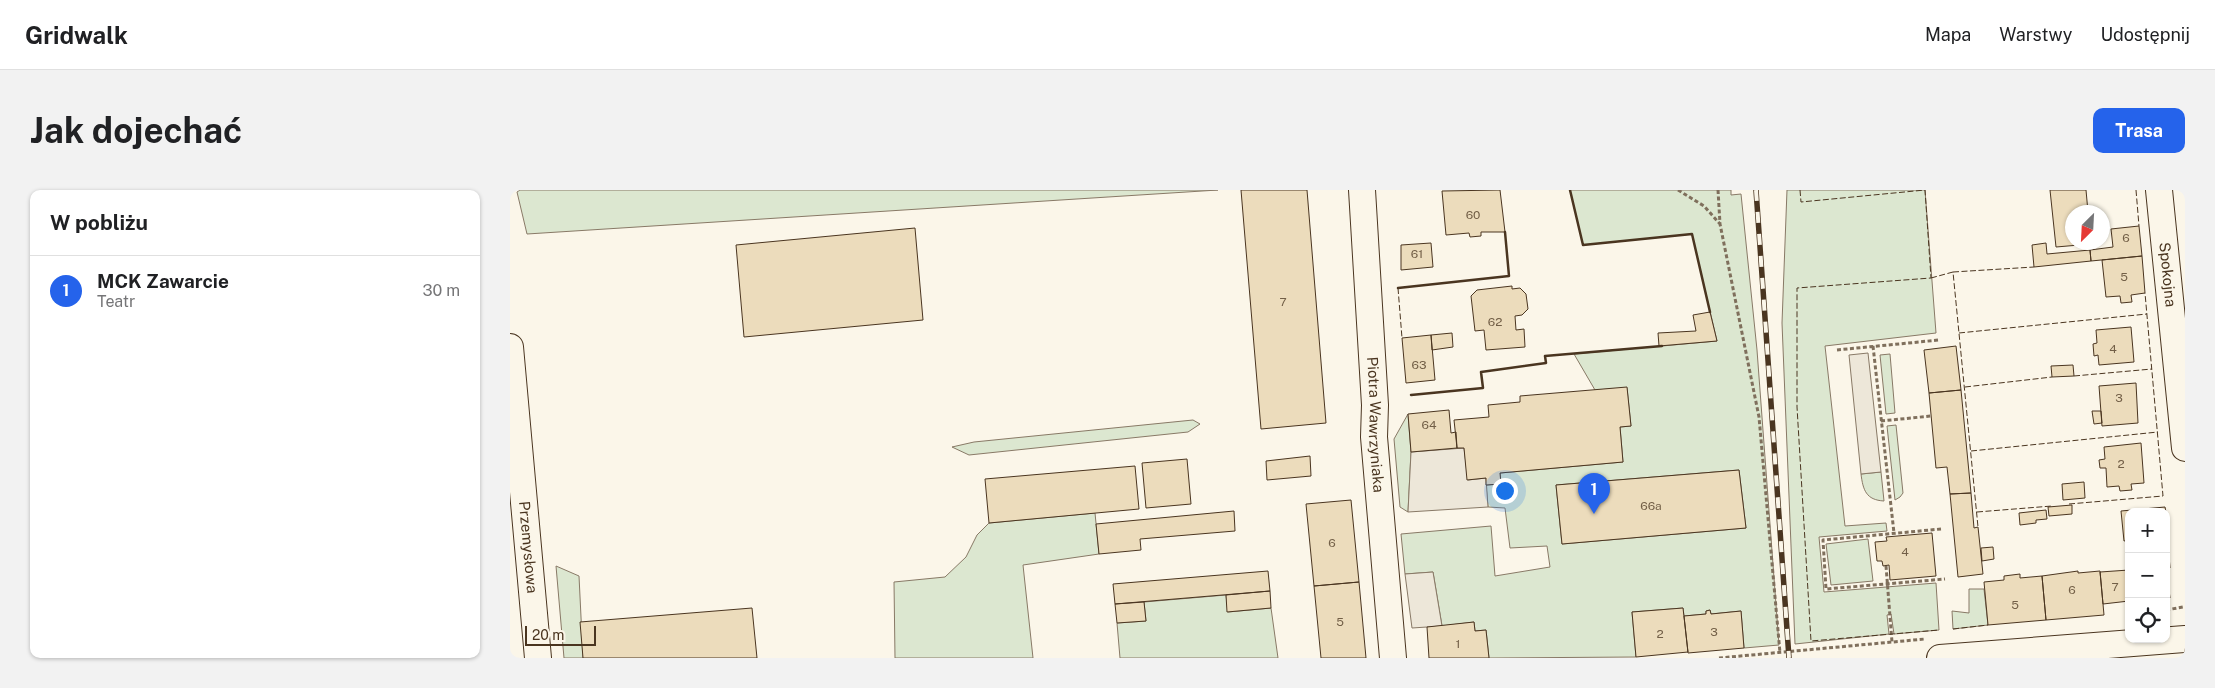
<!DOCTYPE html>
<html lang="pl">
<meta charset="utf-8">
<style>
body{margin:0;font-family:"Public Sans",sans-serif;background:#f2f2f2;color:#202124}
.controls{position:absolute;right:15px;bottom:15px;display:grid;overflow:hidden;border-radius:10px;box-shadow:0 1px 4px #0004}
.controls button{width:45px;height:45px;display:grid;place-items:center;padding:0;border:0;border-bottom:1px solid #e0e0e0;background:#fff;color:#202124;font:25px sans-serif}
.compass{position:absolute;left:1555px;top:15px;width:45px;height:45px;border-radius:50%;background:#fff;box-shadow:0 1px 4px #0004;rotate:204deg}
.scale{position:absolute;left:15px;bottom:12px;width:71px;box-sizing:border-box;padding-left:5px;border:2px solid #4a3520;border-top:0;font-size:14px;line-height:18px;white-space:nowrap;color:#4a3520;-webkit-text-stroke:4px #fbf6e9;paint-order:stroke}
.you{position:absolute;left:994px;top:300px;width:18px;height:18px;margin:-12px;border:4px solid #fff;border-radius:50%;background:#1a73e8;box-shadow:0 0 0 8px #1a73e833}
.badge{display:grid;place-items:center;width:32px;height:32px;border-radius:50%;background:#2563eb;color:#fff;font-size:16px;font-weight:700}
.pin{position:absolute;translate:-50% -41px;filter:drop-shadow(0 1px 2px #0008)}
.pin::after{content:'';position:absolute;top:26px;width:18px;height:15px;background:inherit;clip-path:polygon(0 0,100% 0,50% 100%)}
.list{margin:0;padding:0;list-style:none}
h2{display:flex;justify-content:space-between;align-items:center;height:65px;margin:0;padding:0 20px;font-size:21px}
h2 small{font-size:16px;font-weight:400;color:#757577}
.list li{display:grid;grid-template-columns:32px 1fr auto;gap:15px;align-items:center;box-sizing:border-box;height:70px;padding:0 20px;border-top:1px solid #e0e0e0}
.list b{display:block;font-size:19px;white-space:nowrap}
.list p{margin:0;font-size:16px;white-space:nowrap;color:#757577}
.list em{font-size:16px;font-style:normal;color:#757577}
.icon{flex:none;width:28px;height:28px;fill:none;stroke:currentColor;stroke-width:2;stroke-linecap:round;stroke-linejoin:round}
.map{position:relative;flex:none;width:1675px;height:468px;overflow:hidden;border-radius:10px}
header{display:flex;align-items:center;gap:30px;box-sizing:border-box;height:70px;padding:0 25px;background:#fff;border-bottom:1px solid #e0e0e0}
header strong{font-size:24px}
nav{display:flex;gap:28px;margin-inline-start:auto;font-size:18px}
.intro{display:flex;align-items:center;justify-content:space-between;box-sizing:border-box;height:120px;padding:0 30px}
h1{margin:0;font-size:35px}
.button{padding:12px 22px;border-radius:10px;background:#2563eb;color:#fff;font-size:18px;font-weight:700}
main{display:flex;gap:30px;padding:0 30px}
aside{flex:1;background:#fff;border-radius:10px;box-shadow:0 1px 4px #0004}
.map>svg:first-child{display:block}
.green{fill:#dce7d0;stroke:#887966;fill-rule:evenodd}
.parking{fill:#ede7d9;stroke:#887966}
.building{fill:#ecdcbc;stroke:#4a3520}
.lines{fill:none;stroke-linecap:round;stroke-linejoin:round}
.minor-casing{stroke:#4a3520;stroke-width:28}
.path{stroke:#7f6f5c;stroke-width:3;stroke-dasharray:4 2.5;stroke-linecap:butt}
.minor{stroke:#fbf6e9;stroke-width:26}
.rail-casing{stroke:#4a3520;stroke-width:5.5}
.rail{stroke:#fbf6e9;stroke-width:4;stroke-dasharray:11;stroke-linecap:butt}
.fence{stroke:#4a3520;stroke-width:1;stroke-dasharray:6 2.5;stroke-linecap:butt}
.wall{stroke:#4a3520;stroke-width:2.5}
.labels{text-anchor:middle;stroke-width:4;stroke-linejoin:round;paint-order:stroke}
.number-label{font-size:12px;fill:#725f47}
.street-label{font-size:15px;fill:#4a3520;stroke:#fbf6e9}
</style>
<header>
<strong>Gridwalk</strong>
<nav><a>Mapa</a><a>Warstwy</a><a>Udostępnij</a></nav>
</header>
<div class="intro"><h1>Jak dojechać</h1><a class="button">Trasa</a></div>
<main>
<aside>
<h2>W pobliżu<small></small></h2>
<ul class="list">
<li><span class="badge">1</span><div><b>MCK Zawarcie</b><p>Teatr</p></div><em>30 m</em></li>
</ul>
</aside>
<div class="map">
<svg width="1675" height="468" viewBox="0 0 1675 468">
<rect width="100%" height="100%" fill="#fbf6e9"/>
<path class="green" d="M 10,0 L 708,0 L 17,44 L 7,2 Z
M 1060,0 L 1221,0 L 1221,5 L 1231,4 L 1247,160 L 1269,455 L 1234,458 L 1231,421 L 1201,424 L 1200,420 L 1196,421 L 1196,424 L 1174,426 L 1173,418 L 1122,422 L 1126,467 L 979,468 L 976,440 L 965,441 L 964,432 L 932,436 L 923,382 L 895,384 L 891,344 L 981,336 L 985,386 L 1040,377 L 1037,356 L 1000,358 L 995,318 L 978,317 L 976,295 L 991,294 L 990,283 L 1113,272 L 1110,237 L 1121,236 L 1117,198 L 1085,200 L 1064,164 L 1207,151 L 1182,44 L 1073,55 ZM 1229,280 L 1236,338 L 1052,354 L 1046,295 Z
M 1277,0 L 1415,0 L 1426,143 L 1315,156 L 1335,336 L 1376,333 L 1377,341 L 1309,347 L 1314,402 L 1426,393 L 1429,440 L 1384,444 L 1381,424 L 1377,425 L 1379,444 L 1285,454 L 1272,133 Z
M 1380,164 L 1385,223 L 1376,224 L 1370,165 Z
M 898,224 L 901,262 L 898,322 L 890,317 L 884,249 Z
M 683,230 L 690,234 L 678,242 L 459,265 L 442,257 L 464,252 Z
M 1386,235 L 1393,303 L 1390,307 L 1385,310 L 1377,236 Z
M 1371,282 L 1374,311 C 1356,310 1353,300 1351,284 Z
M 585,323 L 589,364 L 513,375 L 523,468 L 385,468 L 384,392 L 435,387 L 456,367 L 467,345 L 479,333 Z
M 1358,349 L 1363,391 L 1321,395 L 1316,354 Z
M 46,376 L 69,386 L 73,468 L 54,468 Z
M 1459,399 L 1474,399 L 1478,435 L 1443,439 L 1442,421 L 1459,423 Z
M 716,405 L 718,422 L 761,418 L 768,468 L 610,468 L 607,433 L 636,431 L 634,412 Z"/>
<path class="parking" d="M 1358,163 L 1371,282 L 1351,284 L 1339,165 Z
M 954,258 L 958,290 L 976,288 L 978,317 L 898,322 L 901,262 Z
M 923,382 L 932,436 L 902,438 L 895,384 Z"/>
<path class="building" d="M 731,0 L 797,0 L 816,233 L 751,239 Z
M 990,0 L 995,42 L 971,42 L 971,46 L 960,47 L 959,43 L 936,45 L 932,1 Z
M 1540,0 L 1576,0 L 1578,22 L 1562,22 L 1562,52 L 1581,52 L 1581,54 L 1546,57 Z
M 1629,36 L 1632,66 L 1581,71 L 1580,60 L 1603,57 L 1601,39 Z
M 405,38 L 413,130 L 234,147 L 226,55 Z
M 921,53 L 923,77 L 891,80 L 891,55 Z
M 1536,53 L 1537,64 L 1580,60 L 1581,71 L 1524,77 L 1522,55 Z
M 1632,66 L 1635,103 L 1621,105 L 1622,112 L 1611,113 L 1610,106 L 1596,107 L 1592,70 Z
M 1002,96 L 1002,99 L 1010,98 L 1016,104 L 1018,119 L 1012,125 L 1005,126 L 1006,140 L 1014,139 L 1015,157 L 976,160 L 974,140 L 965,141 L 961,106 L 967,100 Z
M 1200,122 L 1207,151 L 1149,156 L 1148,143 L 1186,141 L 1183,125 Z
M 1621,137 L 1624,172 L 1589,175 L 1588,165 L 1584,166 L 1583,154 L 1587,153 L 1586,140 Z
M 942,143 L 943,157 L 922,160 L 921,145 Z
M 921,145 L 925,190 L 896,193 L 892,148 Z
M 1446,156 L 1451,200 L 1419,203 L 1414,160 Z
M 1563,175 L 1564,186 L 1542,187 L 1541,176 Z
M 1626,193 L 1628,233 L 1592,236 L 1589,196 Z
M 1117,197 L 1121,236 L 1110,237 L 1113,272 L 990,283 L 991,294 L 976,295 L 976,288 L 957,290 L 954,258 L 947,258 L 944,230 L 979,227 L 978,215 L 1010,212 L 1010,206 Z
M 1451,200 L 1461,303 L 1440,304 L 1437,277 L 1426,278 L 1419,203 Z
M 939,220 L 941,243 L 946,242 L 947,258 L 901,262 L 898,224 Z
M 1582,221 L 1591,221 L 1592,233 L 1584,234 Z
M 1631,253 L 1634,293 L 1621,294 L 1622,300 L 1610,301 L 1609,296 L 1597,297 L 1596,278 L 1590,278 L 1589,270 L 1595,269 L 1594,257 Z
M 800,266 L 801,286 L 757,290 L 756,271 Z
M 677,269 L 681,314 L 636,318 L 632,273 Z
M 625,276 L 629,319 L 479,333 L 475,289 Z
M 1229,280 L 1236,338 L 1052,354 L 1046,295 Z
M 1574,292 L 1575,308 L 1553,310 L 1552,294 Z
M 1461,303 L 1464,338 L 1468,337 L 1473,384 L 1448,387 L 1440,304 Z
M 841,310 L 849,392 L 804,396 L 796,314 Z
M 1562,315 L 1562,324 L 1539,326 L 1538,317 Z
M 1655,317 L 1656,322 L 1619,322 L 1619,350 L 1614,351 L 1611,321 Z
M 1536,320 L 1537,329 L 1526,330 L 1526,333 L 1510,335 L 1509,323 Z
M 724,321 L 725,341 L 630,349 L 631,360 L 589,364 L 586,334 Z
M 1656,328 L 1660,378 L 1657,378 L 1656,376 Z
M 1422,343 L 1426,386 L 1380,390 L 1379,375 L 1373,376 L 1372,371 L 1367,371 L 1365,352 L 1377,351 L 1376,347 Z
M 1483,357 L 1484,369 L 1472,371 L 1471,358 Z
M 1656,376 L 1660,408 L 1656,408 Z
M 1619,380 L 1619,411 L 1593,414 L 1590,382 Z
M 758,381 L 760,401 L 605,414 L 603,394 Z
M 1568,381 L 1568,383 L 1590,381 L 1594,425 L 1536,430 L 1532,386 Z
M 1510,384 L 1510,388 L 1532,386 L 1536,430 L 1478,435 L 1474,392 L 1494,390 L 1494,386 Z
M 849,392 L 856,468 L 811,468 L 804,396 Z
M 760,401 L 761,418 L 717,422 L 716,405 Z
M 634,412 L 636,431 L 607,433 L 605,414 Z
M 242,418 L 247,468 L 73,468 L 70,432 Z
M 1173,418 L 1178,462 L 1126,467 L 1122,422 Z
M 1200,420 L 1201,424 L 1231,421 L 1234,458 L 1178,463 L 1174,426 L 1196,424 L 1196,421 Z
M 964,432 L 965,441 L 976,440 L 979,468 L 919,468 L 917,437 Z"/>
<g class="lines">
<g class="minor-casing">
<g id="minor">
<path id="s1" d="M 852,0 L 865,215 L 864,247 L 883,468"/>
<path id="s2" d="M 1649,0 L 1675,258"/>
<path id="s3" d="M 0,157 L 28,468"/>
<path d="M 1430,468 L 1675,449"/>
</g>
</g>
<path class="path" d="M 1168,0 L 1194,16 L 1210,34
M 1208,0 L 1210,34 L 1249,227 L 1270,463
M 1363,156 L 1384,343
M 1327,160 L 1429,150
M 1371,231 L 1421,226
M 1431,339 L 1313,350 L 1316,399 L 1435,389
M 1376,376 L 1382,452
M 1656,420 L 1673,417
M 1209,468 L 1415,449"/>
<use href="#minor" class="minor"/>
<g class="rail-casing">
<path id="rail" d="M 1246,0 L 1279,468"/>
</g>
<use href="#rail" class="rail"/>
<path class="fence" d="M 1290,0 L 1291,12 L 1415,0 L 1421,88 L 1287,98 L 1287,217 L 1301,451 L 1429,440
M 1626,0 L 1629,36
M 1443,82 L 1524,77
M 1421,88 L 1443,82 L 1468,337
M 888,98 L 892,148
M 1449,143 L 1637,124
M 1564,186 L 1642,179
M 1455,197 L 1542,187
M 1461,261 L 1648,242
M 1559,314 L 1653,306 L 1635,103
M 1467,322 L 1542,316
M 1443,439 L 1478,435"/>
<path class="wall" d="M 1060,0 L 1073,55 L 1182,44 L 1200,122
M 888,98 L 999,86 L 995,42
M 901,205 L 973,198 L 971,182 L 1036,173 L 1035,166 L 1152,156"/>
</g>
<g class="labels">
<g class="number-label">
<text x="963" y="29">60</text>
<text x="1616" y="52">6</text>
<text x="907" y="68">61</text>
<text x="1614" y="91">5</text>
<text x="773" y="116">7</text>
<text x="985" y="136">62</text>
<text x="1603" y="163">4</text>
<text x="909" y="179">63</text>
<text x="1609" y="212">3</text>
<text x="919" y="239">64</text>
<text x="1611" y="278">2</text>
<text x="1141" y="320">66a</text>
<text x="822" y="357">6</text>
<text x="1395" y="366">4</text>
<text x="1605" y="401">7</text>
<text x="1562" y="404">6</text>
<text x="1505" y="419">5</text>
<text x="830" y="436">5</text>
<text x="1204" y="446">3</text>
<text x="1150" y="448">2</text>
<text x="948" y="458">1</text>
</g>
<g class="street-label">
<text dy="5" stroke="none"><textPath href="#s2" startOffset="85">Spokojna</textPath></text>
<text dy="5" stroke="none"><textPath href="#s1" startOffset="235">Piotra Wawrzyniaka</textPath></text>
<text dy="5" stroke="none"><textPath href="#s3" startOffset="201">Przemysłowa</textPath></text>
</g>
</g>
</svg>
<div class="controls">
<button>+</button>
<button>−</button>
<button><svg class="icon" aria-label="locate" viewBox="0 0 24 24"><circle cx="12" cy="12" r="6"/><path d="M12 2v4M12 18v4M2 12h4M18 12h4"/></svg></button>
</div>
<svg class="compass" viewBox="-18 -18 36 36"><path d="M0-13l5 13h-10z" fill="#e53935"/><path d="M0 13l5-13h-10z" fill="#757577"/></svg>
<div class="scale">20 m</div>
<div class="you"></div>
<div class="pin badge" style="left:1084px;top:324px">1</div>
</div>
</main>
